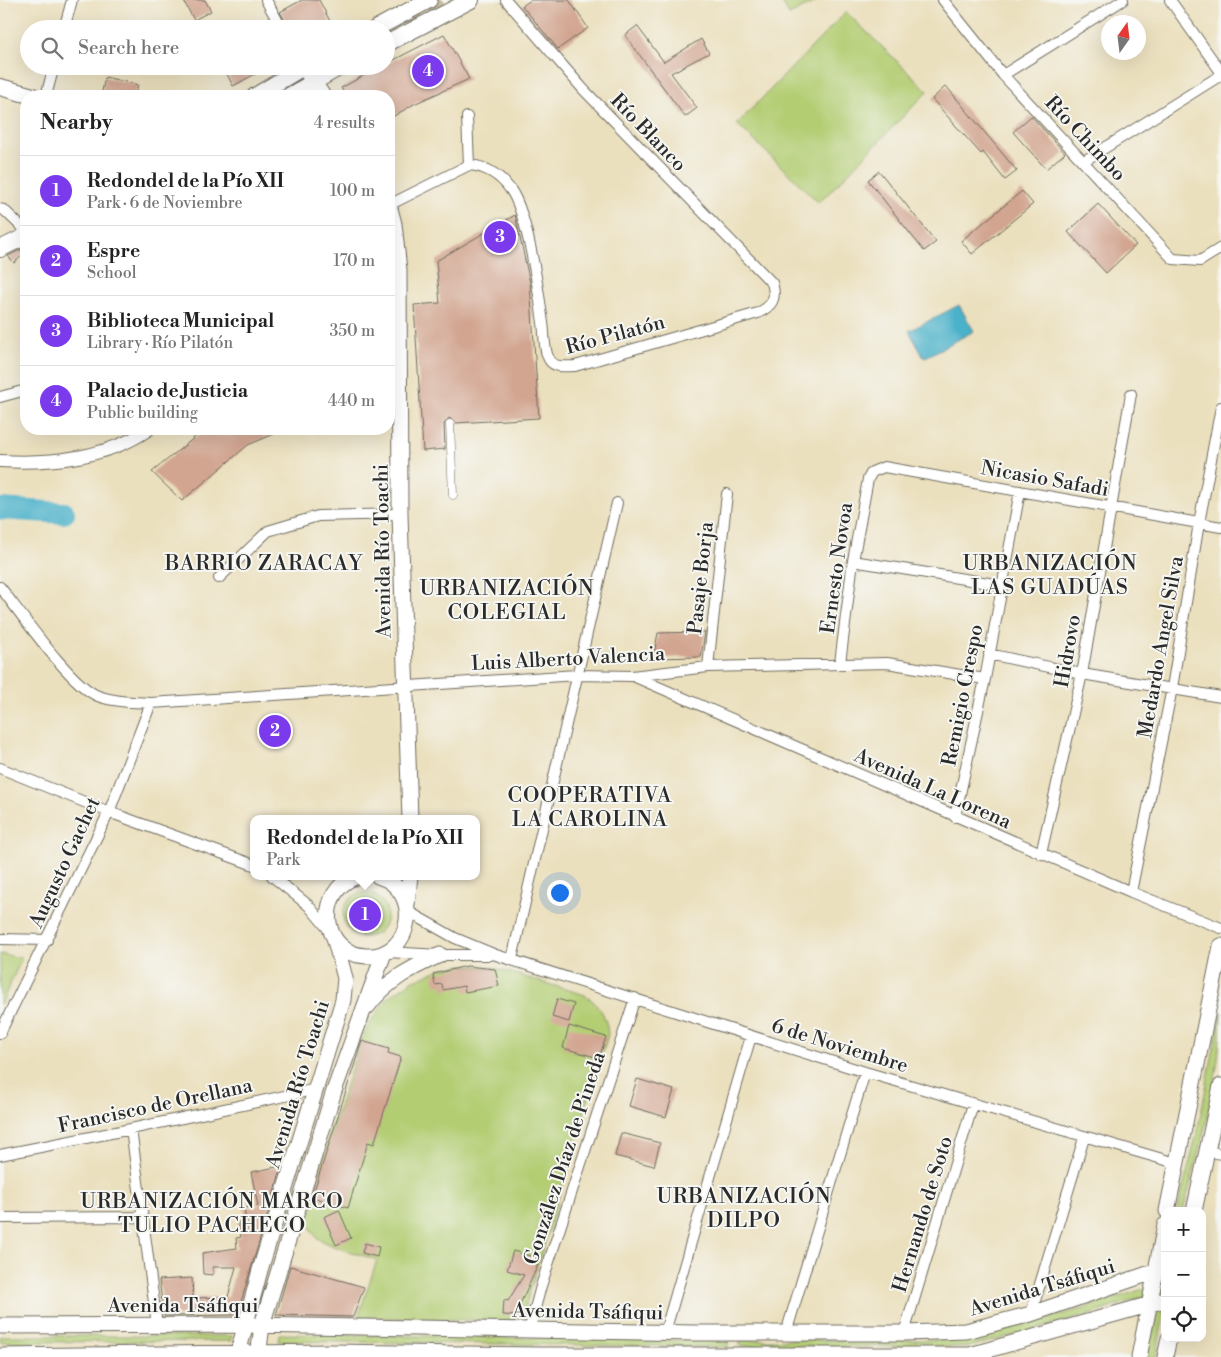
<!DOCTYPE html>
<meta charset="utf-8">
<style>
body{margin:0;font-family:"Libre Bodoni",serif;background:#f2f2f2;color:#222}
.controls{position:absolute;right:15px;bottom:15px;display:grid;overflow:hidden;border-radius:10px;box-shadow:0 5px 20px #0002}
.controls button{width:45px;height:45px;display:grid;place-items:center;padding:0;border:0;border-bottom:1px solid #e0e0e0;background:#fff;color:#222;font:25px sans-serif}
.compass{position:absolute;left:1101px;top:15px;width:45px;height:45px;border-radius:50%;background:#fff;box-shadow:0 5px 20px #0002;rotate:14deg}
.you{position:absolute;left:559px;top:892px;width:18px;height:18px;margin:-12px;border:4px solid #fff;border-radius:50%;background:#1a73e8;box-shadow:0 0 0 8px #1a73e833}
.badge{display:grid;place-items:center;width:32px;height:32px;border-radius:50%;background:#7c3aed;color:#fff;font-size:16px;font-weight:700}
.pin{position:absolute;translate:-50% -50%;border:2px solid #fff;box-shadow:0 1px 5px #0006}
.popup{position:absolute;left:250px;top:815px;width:230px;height:65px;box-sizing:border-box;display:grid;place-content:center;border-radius:10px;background:#fff;filter:drop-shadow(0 1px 4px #0005);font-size:16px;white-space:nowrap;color:#767676}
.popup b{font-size:19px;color:#222}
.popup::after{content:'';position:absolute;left:50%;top:100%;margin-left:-10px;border:10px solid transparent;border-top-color:#fff}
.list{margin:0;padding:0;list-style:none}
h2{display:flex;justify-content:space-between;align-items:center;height:65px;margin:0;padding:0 20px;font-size:21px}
h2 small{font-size:16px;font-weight:400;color:#767676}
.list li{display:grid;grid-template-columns:32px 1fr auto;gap:15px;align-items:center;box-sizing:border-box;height:70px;padding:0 20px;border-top:1px solid #e0e0e0}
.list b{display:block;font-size:19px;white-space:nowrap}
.list p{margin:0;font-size:16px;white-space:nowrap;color:#767676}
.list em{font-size:16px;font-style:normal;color:#767676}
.icon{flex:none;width:28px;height:28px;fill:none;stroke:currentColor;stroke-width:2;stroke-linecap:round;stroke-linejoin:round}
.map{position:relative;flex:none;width:1221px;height:1357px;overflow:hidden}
.search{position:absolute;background:#fff;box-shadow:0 5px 20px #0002;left:20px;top:20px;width:375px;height:55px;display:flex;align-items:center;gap:12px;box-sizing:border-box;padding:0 18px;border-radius:28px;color:#767676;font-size:19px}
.panel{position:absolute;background:#fff;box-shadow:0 5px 20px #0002;left:20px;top:90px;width:375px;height:345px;border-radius:20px}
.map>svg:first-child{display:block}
.green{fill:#b3cd73;stroke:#6f7c4f}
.water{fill:#4ab1c9;stroke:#3a6e7a}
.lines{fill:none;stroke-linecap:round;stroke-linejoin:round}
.river{stroke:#4ab1c9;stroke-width:22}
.building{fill:#d2a590}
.primary-tunnel{stroke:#c5bca1;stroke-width:16;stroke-dasharray:16 8;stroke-linecap:butt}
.pedestrian-casing{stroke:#6e6a5e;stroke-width:9}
.minor-casing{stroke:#6e6a5e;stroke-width:12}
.tertiary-casing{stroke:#6e6a5e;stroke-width:14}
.secondary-casing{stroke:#6e6a5e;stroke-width:17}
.primary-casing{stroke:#6e6a5e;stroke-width:18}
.pedestrian{stroke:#fff;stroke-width:8}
.minor{stroke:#fff;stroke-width:10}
.tertiary{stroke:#fff;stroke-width:12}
.secondary{stroke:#fff;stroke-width:15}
.primary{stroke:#fff;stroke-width:16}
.labels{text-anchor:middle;stroke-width:4;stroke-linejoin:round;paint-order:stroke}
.street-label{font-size:20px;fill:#2b2b2b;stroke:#f6f6f2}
.neighbourhood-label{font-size:21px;letter-spacing:1px;fill:#2b2b2b;stroke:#f6f6f2}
</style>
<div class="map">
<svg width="1221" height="1357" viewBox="0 0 1221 1357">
<rect width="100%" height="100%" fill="#f6f6f2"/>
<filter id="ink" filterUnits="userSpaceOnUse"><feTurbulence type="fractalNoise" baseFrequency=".02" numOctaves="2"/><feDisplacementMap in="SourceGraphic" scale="10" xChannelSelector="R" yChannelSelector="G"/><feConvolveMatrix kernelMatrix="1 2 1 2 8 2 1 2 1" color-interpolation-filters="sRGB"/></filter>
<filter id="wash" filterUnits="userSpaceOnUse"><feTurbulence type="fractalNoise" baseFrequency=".0096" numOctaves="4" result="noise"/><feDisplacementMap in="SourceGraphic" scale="20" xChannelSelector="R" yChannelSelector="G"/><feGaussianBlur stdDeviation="1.12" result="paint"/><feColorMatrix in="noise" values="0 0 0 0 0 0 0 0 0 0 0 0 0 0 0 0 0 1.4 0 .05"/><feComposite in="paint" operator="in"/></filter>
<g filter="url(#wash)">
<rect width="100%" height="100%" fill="#ebe0be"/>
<path class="green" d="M 781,0 L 819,0 L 789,15 Z
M 846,12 L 928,91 L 819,203 L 737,124 Z
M343 915a22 22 0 1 1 44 0a22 22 0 1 1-44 0Z
M 0,954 L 22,958 L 1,1004 L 0,1004 Z
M 466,965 L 495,968 L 585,995 C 600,1005 607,1017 608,1035 L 521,1321 L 358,1317 L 377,1260 L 333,1246 L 317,1238 L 307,1223 L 307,1208 L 320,1165 L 361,1039 L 373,1018 L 389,997 L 412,981 L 440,969 Z
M 1221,1012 C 1221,1079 1200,1146 1183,1211 L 1177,1211 L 1197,1133 Z
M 1160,1270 L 1165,1270 L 1165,1309 L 1156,1357 L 1147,1357 Z
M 1146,1288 L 1145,1296 L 1086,1316 L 969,1347 L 740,1346 L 740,1340 L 968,1340 L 1085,1308 Z
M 279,1334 L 728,1341 L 728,1347 L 278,1341 Z
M 0,1336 L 232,1336 L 232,1341 L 0,1342 Z"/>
<path class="water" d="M 959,305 L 974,331 L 924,358 L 909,331 Z"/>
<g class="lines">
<path class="river" d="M 0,509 L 64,513"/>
</g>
<g id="blocks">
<path class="building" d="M 183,0 L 205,0 L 211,11 L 194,20 Z
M 302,0 L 319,0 L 331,23 L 320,29 L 289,29 L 280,12 Z
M 531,0 L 569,0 L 588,28 L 558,49 L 522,6 Z
M 637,26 L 664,62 L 701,39 L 709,53 L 671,73 L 697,108 L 685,117 L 625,35 Z
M 444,34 L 469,79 L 414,104 L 389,119 L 389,96 L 346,96 L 341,88 L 381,66 L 386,66 L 386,64 Z
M 223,66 L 270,66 L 233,86 Z
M 105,77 L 138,85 L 135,96 L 101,96 Z
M 946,86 L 1017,171 L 1005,180 L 983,152 L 981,154 L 932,99 Z
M 1031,116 L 1065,153 L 1046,169 L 1013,132 Z
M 879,171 L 936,242 L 924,251 L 868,180 Z
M 1022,191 L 1033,204 L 972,254 L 961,241 Z
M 1098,204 L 1136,245 L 1106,273 L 1068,232 Z
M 515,215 L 530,283 L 539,418 L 456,423 L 449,418 L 444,424 L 445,449 L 423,451 L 414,305 L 440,303 L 436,261 Z
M 26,247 L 26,252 L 14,263 L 8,256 Z
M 205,429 L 286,429 L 248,445 L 182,501 L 152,472 Z
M 705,632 L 701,657 L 653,658 L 658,633 Z
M 467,966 L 495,969 L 499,986 L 465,992 L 464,986 L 443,990 L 442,984 L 435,985 L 433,974 Z
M 557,999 L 574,1004 L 569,1022 L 552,1017 Z
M 569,1026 L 606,1037 L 599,1058 L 563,1048 Z
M 362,1041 L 389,1049 L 388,1053 L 401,1057 L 374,1144 L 368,1142 L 348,1208 L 312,1197 Z
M 637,1079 L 674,1090 L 666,1117 L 629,1106 Z
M 621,1133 L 660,1143 L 654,1166 L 615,1156 Z
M 282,1166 L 237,1315 L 164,1316 L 159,1280 L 192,1278 L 193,1298 L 228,1297 L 236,1267 L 213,1267 L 213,1275 L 203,1274 L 202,1253 L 237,1248 L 236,1238 L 241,1237 L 238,1222 L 246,1221 L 244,1208 L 258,1206 L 251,1172 Z
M 339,1210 L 351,1238 L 336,1245 L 324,1217 Z
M 365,1243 L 379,1247 L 377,1257 L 362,1253 Z
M 513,1251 L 537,1258 L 535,1264 L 538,1265 L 520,1304 L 519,1316 L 503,1315 L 504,1300 L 508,1301 L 524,1275 L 507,1270 Z
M 290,1266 L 364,1287 L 353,1317 L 276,1315 Z"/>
</g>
</g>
<g filter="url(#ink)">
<use href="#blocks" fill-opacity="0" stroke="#6e6a5e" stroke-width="1"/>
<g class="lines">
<path class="primary-tunnel" d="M 408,24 L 453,0
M 272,96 L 303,80"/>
<g class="pedestrian-casing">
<path id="pedestrian" d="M 450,424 L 453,495"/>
</g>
<g class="minor-casing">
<path id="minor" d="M 266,0 L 282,29
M 943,0 L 1003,75 L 1173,259 L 1200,261 L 1221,248
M 1170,0 L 1221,72
M 64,29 L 72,0
M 1003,75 L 1123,0
M 46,96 L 54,66
M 467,117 L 469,165
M 1084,161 L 1221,75
M 389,205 L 469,165 C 485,166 500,175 510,189 C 527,211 539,293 543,323 C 545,334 543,355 552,363 C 558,368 568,366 575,366 L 758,313 C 772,306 777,299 772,283 L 583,89 L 506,0
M 0,209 L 4,210 L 26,231
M 0,397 L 26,390
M 853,561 L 1001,585
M 219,578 L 268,531 L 318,516 L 400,514
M 0,587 C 20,612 71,686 98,696 C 115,702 133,702 151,703 L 577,675 L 632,676 L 708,667 L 887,663 L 985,679
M 989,654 L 1082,674 L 1221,697
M 840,663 L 853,561 L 868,479 L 872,472 L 884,467 L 1221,527
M 708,667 L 727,494
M 633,676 L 1131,892 L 1221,928
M 0,768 L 109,812 L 254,865
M 955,817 L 985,679 L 1020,491
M 1041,854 L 1082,674 L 1131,394
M 272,876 L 308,905 L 329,930
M 1131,892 L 1172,688 L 1199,523 L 1221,407
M 409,912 L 455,938 L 496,955 L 865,1072 L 1176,1163
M 0,939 L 47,940
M 387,952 L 440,955 L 490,955
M 512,959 L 617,503
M 0,1033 L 109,812 L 151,703
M 131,1129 L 157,1325
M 1207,1151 L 1221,1154
M 0,1155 L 131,1129 L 317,1089
M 0,1218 L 141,1217
M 1031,1314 L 1084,1138
M 529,1331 L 541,1286 L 635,998
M 665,1332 L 751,1036
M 786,1333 L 865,1072
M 904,1333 L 973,1104"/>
</g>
<g class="tertiary-casing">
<path id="tertiary" d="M 0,461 C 49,464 108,458 149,429"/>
</g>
<g class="secondary-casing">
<path id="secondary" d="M 307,72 L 323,96
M 389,205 L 394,224 L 399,270 L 400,514 L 410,819
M 358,876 C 315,889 320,954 366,956 C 414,958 423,889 378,876
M 407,904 L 410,876
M 367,1007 C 386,981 411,968 440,955
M 1167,1211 L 1221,946
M 1194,1211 L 1221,1086
M 0,1326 L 244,1325 L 695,1333 L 904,1333 L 966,1331 L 1031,1314 L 1165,1268
M 0,1356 L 331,1352 L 541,1355 L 970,1355 L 1165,1300
M 237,1357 L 260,1270 L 343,1000 L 345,978 L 334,937
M 258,1357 L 262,1325 L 334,1091 L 384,953
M 1139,1357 L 1165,1225
M 1165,1357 L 1169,1338"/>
</g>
<g class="primary-casing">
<path id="primary" d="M 375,29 L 429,0
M 386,44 L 471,0
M 0,87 L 33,96
M 255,96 L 305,66
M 289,96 L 342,66
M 0,249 L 26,236"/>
</g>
<use href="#pedestrian" class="pedestrian"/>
<use href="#minor" class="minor"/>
<use href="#tertiary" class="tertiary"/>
<use href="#secondary" class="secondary"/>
<use href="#primary" class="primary"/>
</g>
</g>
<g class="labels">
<g class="street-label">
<text transform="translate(649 132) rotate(46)" y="7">Río Blanco</text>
<text transform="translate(1086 138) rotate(47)" y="7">Río Chimbo</text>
<text transform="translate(615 334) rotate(-15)" y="7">Río Pilatón</text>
<text transform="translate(1045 478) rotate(10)" y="7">Nicasio Safadi</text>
<text transform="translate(382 551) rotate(-91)" y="7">Avenida Río Toachi</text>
<text transform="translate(836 568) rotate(-82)" y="7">Ernesto Novoa</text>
<text transform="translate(700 578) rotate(-84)" y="7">Pasaje Borja</text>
<text transform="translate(1160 647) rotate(-80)" y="7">Medardo Angel Silva</text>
<text transform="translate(1067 651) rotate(-80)" y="7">Hidrovo</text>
<text transform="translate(568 658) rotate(-3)" y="7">Luis Alberto Valencia</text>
<text transform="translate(962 695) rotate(-79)" y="7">Remigio Crespo</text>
<text transform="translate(933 788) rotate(24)" y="7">Avenida La Lorena</text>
<text transform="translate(64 862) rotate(-65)" y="7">Augusto Gachet</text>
<text transform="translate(840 1045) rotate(17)" y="7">6 de Noviembre</text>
<text transform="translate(297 1084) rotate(-73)" y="7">Avenida Río Toachi</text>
<text transform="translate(155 1105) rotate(-12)" y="7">Francisco de Orellana</text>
<text transform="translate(564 1158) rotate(-72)" y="7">González Díaz de Pineda</text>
<text transform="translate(922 1214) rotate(-73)" y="7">Hernando de Soto</text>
<text transform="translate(1042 1287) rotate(-17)" y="7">Avenida Tsáfiqui</text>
<text x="183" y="1312">Avenida Tsáfiqui</text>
<text transform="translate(588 1311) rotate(1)" y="7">Avenida Tsáfiqui</text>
</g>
<g class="neighbourhood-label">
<text x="264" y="570">BARRIO ZARACAY</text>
<text x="1050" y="570">URBANIZACIÓN<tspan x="1050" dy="24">LAS GUADÚAS</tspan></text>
<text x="507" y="595">URBANIZACIÓN<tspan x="507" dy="24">COLEGIAL</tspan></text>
<text x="590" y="802">COOPERATIVA<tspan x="590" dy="24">LA CAROLINA</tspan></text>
<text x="744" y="1203">URBANIZACIÓN<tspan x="744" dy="24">DILPO</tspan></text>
<text x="212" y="1208">URBANIZACIÓN MARCO<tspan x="212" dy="24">TULIO PACHECO</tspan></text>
</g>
</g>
</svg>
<div class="controls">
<button>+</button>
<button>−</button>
<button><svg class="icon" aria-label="locate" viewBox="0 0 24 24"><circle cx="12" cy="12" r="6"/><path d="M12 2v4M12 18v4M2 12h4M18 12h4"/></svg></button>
</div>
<svg class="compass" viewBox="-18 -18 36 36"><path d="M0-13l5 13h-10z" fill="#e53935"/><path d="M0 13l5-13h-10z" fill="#767676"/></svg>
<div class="you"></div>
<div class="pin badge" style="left:365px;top:915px">1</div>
<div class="popup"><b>Redondel de la Pío XII</b>Park</div>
<div class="pin badge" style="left:275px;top:731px">2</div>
<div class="pin badge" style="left:500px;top:237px">3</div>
<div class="pin badge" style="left:428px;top:71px">4</div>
<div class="search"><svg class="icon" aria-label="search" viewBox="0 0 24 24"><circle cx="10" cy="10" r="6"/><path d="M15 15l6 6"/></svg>Search here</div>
<section class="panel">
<h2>Nearby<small>4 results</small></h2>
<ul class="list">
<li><span class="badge">1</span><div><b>Redondel de la Pío XII</b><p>Park · 6 de Noviembre</p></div><em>100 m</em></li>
<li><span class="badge">2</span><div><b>Espre</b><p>School</p></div><em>170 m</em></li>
<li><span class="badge">3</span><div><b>Biblioteca Municipal</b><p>Library · Río Pilatón</p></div><em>350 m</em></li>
<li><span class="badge">4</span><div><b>Palacio de Justicia</b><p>Public building</p></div><em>440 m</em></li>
</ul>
</section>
</div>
